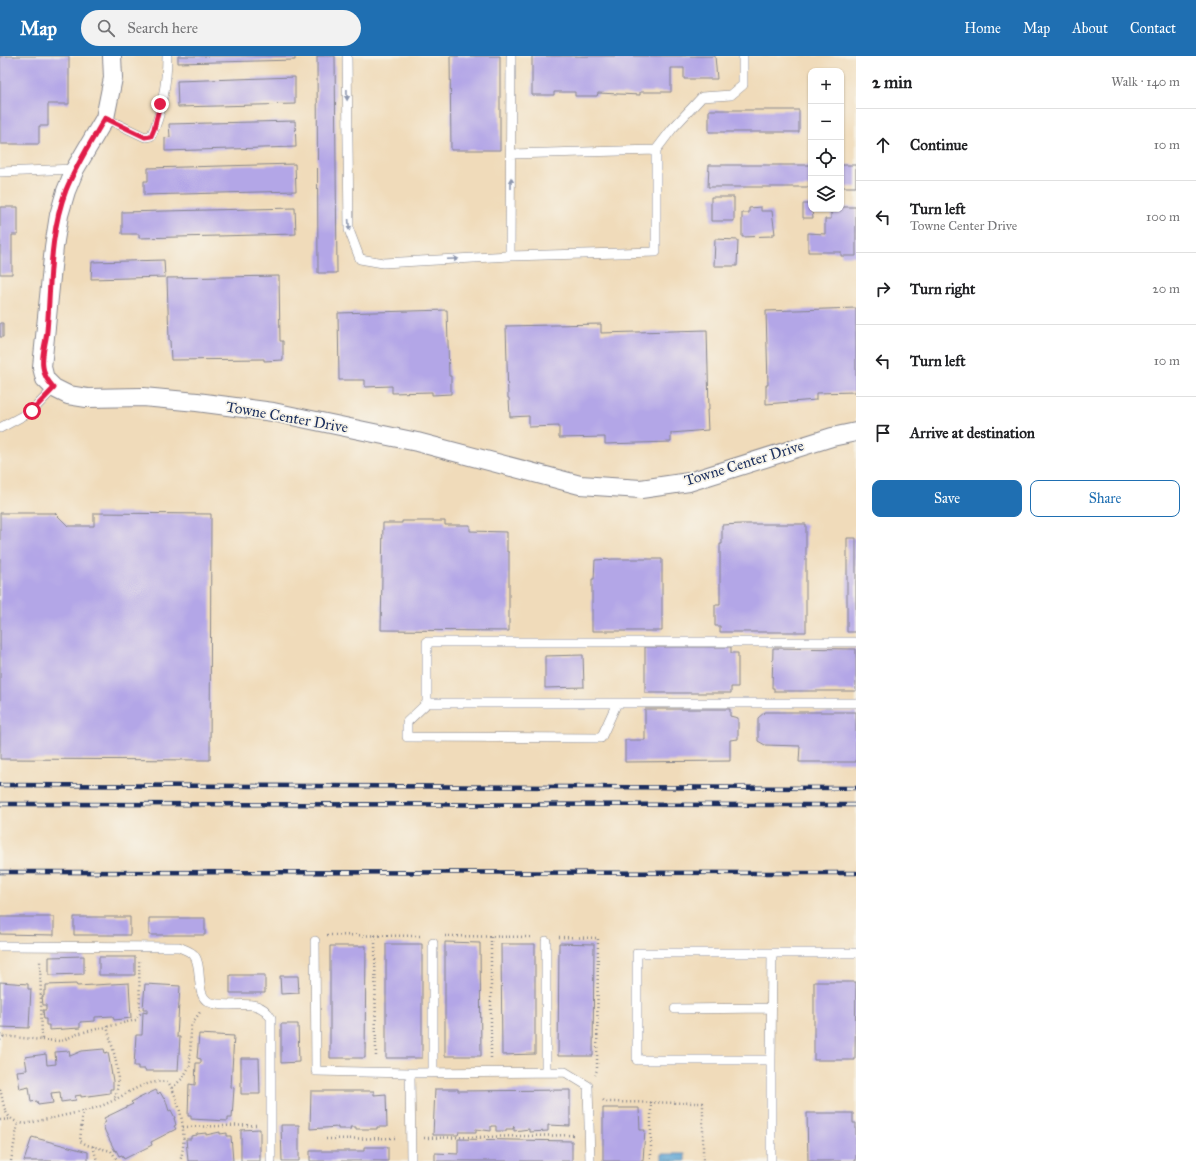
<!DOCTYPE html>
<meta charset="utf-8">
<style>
body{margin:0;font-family:"IM FELL Great Primer",serif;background:#f2f2f2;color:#202124}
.controls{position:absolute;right:12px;top:12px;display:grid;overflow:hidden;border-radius:8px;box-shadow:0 1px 3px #0004}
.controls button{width:36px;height:36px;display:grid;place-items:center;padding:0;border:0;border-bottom:1px solid #e0e0e0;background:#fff;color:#202124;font:20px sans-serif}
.stop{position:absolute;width:12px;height:12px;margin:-9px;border:3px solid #e11d48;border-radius:50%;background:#fff}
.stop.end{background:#e11d48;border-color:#fff;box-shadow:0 1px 4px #0008}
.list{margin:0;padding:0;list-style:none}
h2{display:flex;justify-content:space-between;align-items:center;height:52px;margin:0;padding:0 16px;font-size:17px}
h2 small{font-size:13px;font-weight:400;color:#757577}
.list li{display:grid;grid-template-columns:26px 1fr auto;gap:12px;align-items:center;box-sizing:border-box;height:72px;padding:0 16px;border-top:1px solid #e0e0e0}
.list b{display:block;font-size:15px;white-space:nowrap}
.list p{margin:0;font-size:13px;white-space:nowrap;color:#757577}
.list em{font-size:13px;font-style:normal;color:#757577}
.actions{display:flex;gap:8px;padding:12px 16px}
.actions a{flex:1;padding:9px 0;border:1px solid #1f6fb2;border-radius:8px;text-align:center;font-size:14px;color:#1f6fb2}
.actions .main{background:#1f6fb2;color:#fff}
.icon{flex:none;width:22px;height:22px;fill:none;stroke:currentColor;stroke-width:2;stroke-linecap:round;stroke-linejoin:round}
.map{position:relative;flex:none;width:856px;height:1105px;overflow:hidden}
header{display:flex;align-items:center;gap:24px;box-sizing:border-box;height:56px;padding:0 20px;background:#1f6fb2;color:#fff}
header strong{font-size:19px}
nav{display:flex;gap:22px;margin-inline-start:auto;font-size:14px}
.search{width:280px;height:36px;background:#f2f2f2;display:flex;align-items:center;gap:10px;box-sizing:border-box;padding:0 14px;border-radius:22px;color:#757577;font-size:15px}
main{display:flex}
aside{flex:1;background:#fff}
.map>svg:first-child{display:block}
.water{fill:url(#water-ripples);stroke:#3c6a99}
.building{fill:#b3a6e7}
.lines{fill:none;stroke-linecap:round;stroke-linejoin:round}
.lane-casing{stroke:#86858c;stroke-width:10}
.street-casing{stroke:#86858c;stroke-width:20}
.path{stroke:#86858c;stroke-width:2.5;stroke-dasharray:1 3;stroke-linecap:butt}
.lane{stroke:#fff;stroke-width:9}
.street{stroke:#fff;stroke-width:18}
.rail-casing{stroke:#1b2f5e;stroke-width:4.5}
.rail{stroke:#f7f3e8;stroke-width:3;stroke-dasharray:9;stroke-linecap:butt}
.oneway{fill:#8d97ae}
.route{stroke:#e11d48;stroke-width:5}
.labels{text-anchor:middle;stroke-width:3.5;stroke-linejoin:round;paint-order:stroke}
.street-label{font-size:15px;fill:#1b2f5e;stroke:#f7f3e8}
</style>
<header>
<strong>Map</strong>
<div class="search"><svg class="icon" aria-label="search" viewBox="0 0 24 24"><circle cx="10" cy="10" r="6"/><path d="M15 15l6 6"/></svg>Search here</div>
<nav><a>Home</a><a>Map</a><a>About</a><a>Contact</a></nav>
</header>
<main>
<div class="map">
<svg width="856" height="1105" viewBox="0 0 856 1105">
<defs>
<pattern id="water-ripples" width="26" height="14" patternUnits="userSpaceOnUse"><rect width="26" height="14" fill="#5da5d4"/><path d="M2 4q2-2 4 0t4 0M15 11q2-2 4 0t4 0" fill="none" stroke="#4c87af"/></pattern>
</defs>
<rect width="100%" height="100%" fill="#f7f3e8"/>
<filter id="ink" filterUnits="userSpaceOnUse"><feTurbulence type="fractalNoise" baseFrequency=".025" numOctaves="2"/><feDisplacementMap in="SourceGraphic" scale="8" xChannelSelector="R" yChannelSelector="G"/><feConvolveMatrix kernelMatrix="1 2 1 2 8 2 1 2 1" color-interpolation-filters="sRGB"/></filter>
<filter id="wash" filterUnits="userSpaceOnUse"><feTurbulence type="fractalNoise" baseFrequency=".012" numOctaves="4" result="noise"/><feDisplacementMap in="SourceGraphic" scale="16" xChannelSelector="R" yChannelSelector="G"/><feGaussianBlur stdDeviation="0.9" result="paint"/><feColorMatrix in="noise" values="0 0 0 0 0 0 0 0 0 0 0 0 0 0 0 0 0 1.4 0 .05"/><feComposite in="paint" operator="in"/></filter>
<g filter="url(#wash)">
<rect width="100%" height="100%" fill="#f0dbba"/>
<path class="water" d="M 662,1098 L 685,1098 L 685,1105 L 662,1105 Z"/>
<g id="blocks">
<path class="building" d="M 0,0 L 69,0 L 69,48 L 48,48 L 48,70 L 39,70 L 39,88 L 0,88 Z
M 178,0 L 295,0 L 295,4 L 178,7 Z
M 317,0 L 335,0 L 337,217 L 318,217 Z
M 450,0 L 500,0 L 500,94 L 451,94 Z
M 532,0 L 715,0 L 717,23 L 684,23 L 684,12 L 671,12 L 671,36 L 640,36 L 640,39 L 598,37 L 597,40 L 575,40 L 575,36 L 554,36 L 554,39 L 532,39 Z
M 295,21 L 295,48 L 178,51 L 177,25 Z
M 709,54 L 799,54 L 799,76 L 709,76 Z
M 295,65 L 296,91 L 165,95 L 165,82 L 170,81 L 169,68 Z
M 295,108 L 296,135 L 144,139 L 144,125 L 148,125 L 148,112 Z
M 709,109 L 811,109 L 811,131 L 708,131 Z
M 841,109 L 856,109 L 856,131 L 841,131 Z
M 711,141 L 734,141 L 734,165 L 711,165 Z
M 803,148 L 811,148 L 813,162 L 803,162 Z
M 0,151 L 18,151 L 18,179 L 12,179 L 12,218 L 0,218 Z
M 761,151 L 761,155 L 772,155 L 775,178 L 772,178 L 772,180 L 742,181 L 742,157 L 749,157 L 749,152 Z
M 841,151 L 856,151 L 856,200 L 841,200 L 841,196 L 808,196 L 808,177 L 825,178 L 825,163 L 831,163 L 831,153 L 841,153 Z
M 295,152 L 296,178 L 139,182 L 139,178 L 122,178 L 122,156 Z
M 715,183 L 738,184 L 737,210 L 714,210 Z
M 164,204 L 165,221 L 91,223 L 92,206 Z
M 279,220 L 280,285 L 283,285 L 283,304 L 264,305 L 264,303 L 171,304 L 170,284 L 169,284 L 167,222 Z
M 856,252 L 856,336 L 816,337 L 816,344 L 766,348 L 766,329 L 768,329 L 766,255 Z
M 447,254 L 449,320 L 451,320 L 451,338 L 432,339 L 432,336 L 392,337 L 392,330 L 365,331 L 365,324 L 339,324 L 338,257 Z
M 0,267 L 3,267 L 3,281 L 0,281 Z
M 601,268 L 601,277 L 707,274 L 709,354 L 707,354 L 708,374 L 671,377 L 671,386 L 605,388 L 605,381 L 559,382 L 559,370 L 529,371 L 529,360 L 510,361 L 509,342 L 508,342 L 506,270 Z
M 0,457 L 55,457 L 68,470 L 94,470 L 94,457 L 211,458 L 210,704 L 0,703 Z
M 402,465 L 445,465 L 445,469 L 470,469 L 470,475 L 507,476 L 507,496 L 509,496 L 509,575 L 381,574 L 383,467 L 402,467 Z
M 741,468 L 806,468 L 806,576 L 720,576 L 720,570 L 715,570 L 715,549 L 720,549 L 720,488 L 722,488 L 722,469 Z
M 847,482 L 856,482 L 856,576 L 847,576 Z
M 613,503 L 662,503 L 662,575 L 592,575 L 592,523 L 594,523 L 595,504 Z
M 645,591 L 731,591 L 731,597 L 738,597 L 738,631 L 731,631 L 731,637 L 645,637 Z
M 773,592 L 856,593 L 856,635 L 774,635 L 774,632 L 772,632 Z
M 583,599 L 584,631 L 545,632 L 545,600 Z
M 645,653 L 730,653 L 730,660 L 738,662 L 738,683 L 730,684 L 730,705 L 625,706 L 625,684 L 645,684 Z
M 765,656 L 856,656 L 856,706 L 799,706 L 800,690 L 765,689 L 758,685 L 758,662 Z
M 0,861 L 54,861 L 54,879 L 0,878 Z
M 74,861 L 130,861 L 130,879 L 74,879 Z
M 149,862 L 205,862 L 205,879 L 149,879 Z
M 445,886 L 480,887 L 481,1000 L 445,1000 Z
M 559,887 L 594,888 L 593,1000 L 558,1000 Z
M 386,888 L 422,888 L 422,1002 L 386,1002 Z
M 501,888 L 535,888 L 535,998 L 502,999 Z
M 330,890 L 366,890 L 365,1002 L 330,1002 Z
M 84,900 L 84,918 L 49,919 L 49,901 Z
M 99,901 L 135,901 L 135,919 L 99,919 Z
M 230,919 L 265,919 L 265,937 L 230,937 Z
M 280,920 L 298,920 L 299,937 L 281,938 Z
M 0,926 L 28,928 L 28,933 L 31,933 L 29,972 L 0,971 Z
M 814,926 L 856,926 L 855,1004 L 814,1004 Z
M 129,927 L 131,962 L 114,964 L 113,960 L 95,961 L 95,965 L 80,966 L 80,972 L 49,974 L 49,969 L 46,969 L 46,963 L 44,963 L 43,954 L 46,954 L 46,949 L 43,949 L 42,940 L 44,940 L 44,934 L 46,934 L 46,929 L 76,928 L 77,930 Z
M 145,928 L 180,930 L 177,981 L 180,981 L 178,1015 L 145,1015 L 145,1013 L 138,1013 L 138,1010 L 134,1010 L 136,979 L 142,979 L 143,956 L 147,957 L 147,953 L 143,953 Z
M 281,968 L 298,968 L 299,1006 L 281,1007 Z
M 199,978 L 234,980 L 231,1031 L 234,1032 L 232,1062 L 228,1062 L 228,1065 L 191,1063 L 191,1060 L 188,1060 L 189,1028 L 195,1029 L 196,1007 L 201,1007 L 201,1003 L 197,1002 Z
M 104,993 L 105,997 L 108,996 L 113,1025 L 113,1033 L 110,1033 L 110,1037 L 81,1041 L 81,1039 L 75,1040 L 76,1044 L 61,1046 L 60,1036 L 51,1037 L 53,1047 L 38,1049 L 37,1045 L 31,1046 L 29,1031 L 20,1033 L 17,1015 L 27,1014 L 25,1001 L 46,998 L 47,1009 L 56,1008 L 55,996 L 69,995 L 70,1000 L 82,995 Z
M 241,1002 L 259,1002 L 260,1038 L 241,1038 Z
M 435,1033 L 458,1033 L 458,1035 L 570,1034 L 570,1070 L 548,1069 L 548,1075 L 529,1076 L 529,1073 L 514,1075 L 514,1070 L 513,1073 L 506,1073 L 506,1075 L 496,1075 L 496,1070 L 491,1070 L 491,1075 L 476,1073 L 476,1076 L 459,1076 L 458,1079 L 433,1079 Z
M 156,1034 L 158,1038 L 160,1036 L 164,1043 L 165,1042 L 169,1055 L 171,1054 L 175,1062 L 174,1062 L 176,1069 L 174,1070 L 176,1073 L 151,1086 L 152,1089 L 124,1103 L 122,1099 L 119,1100 L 116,1094 L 115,1095 L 105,1075 L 103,1068 L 106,1066 L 104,1062 L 133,1048 L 131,1046 Z
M 311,1035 L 374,1035 L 374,1039 L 386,1038 L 387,1071 L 377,1071 L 377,1073 L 356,1073 L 356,1071 L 350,1071 L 351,1073 L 338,1073 L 338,1071 L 310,1073 Z
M 603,1052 L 639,1052 L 640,1074 L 645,1074 L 643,1105 L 603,1105 Z
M 807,1057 L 853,1057 L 853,1067 L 856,1067 L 856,1105 L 808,1105 Z
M 281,1069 L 299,1069 L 299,1105 L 282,1105 Z
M 260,1073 L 260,1105 L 241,1105 L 241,1074 Z
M 220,1076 L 220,1078 L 227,1077 L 227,1080 L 231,1080 L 233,1105 L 188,1105 L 186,1083 L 191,1083 L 191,1080 L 197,1079 L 197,1078 L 206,1077 L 206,1079 Z
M 32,1081 L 88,1096 L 88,1105 L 24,1105 Z
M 458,1083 L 572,1085 L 572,1105 L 435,1105 L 435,1097 L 458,1098 Z
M 364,1091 L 388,1091 L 388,1105 L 310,1105 L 310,1095 L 364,1095 Z"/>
</g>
</g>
<g filter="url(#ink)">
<use href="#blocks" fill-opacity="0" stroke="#86858c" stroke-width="1"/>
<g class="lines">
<g class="lane-casing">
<path id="lane" d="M 347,0 L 349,174 L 360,203 L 383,207 L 510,200 L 511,0
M 105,62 L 145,81 L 151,80 C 162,59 167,24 167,0
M 511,98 L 656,94
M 0,116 L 75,113
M 510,200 L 656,196 L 656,94 L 672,73 L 702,41 L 731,39 L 743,29 L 743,0
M 0,372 L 32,355 L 54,332
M 856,586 L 427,586 L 427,647 L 856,647
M 427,647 L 407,666 L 407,681 L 601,682 L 617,647
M 315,885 L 316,1015 L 410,1017 L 411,1105
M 546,885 L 546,1016
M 433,887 L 433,1017
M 0,890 L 179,891 C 183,893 189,895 193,898 C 204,909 194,939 209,946 C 230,955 258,938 271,962 L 271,1105
M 675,953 L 771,952
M 771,1004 L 772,897
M 410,1017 L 565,1016 L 588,1030 L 590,1105
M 771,1105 L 771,1004 L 637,1004 L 637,897 L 856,897"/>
</g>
<g class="street-casing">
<path id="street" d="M 112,0 L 113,22 L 105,62 L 75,113 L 66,135 L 59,159 L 54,191 L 42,311 L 45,323 L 54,332 L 68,339 L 87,342 L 143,341 L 197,346 L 273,356 L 417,386 L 580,429 L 641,433 L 689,426 L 832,381 L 856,376"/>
</g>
<path class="path" d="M 327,879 L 422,880
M 375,879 L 376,1003
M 445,880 L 532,881
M 491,881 L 491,1002
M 559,881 L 598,882 L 597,1014 L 595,1019
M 107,970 C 112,993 124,1021 114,1043
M 0,978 L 4,980 L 42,984 L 40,904
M 0,984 L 4,980
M 42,984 L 61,985 L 80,977 L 136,964 L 140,958 L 139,905
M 172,1032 L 183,1022 L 190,1009 L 191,969 L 200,956
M 0,1033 C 5,1052 3,1064 25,1068 C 50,1062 75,1058 98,1051 C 123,1043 140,1023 168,1026 C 181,1045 188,1083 180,1105
M 603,1044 L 605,1046 L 703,1047 L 703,1105
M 651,1046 L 651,1105
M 83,1054 L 80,1085 L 87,1089 L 111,1095 L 118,1105
M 0,1064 L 11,1063
M 183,1071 L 257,1069
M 424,1082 L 575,1079
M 326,1083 L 397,1082
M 93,1090 L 97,1105
M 11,1105 L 18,1067"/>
<use href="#lane" class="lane"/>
<use href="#street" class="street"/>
<g class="rail-casing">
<path id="rail" d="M 0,729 L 856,732
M 0,748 L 856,749
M 0,816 L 856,817"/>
</g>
<use href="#rail" class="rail"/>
</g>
<defs><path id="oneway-solid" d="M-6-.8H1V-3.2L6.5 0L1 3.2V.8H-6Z"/></defs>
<g class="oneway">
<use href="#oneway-solid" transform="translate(347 39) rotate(89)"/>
<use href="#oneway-solid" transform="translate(511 127) rotate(-90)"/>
<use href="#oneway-solid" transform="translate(349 169) rotate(86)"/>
<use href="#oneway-solid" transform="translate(453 203) rotate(-3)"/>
</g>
</g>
<g class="lines" filter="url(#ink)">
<path class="route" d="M 32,355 L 54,332 C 48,325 44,320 43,311 C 41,299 46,287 47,275 C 51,229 49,178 66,134 C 76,109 91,86 105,62 L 145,81 L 151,80 L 154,73 L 160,48"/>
</g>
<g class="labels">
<g class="street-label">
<text transform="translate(287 361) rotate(10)" y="5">Towne Center Drive</text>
<text transform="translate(744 407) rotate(-17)" y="5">Towne Center Drive</text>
</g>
</g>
</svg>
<div class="controls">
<button>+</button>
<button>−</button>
<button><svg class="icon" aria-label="locate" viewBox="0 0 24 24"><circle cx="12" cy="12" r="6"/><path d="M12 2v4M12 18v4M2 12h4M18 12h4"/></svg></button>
<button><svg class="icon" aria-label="layers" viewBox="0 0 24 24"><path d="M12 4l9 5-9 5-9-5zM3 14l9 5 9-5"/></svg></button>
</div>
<div class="stop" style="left:32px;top:355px"></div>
<div class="stop end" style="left:160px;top:48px"></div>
</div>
<aside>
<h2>2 min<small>Walk · 140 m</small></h2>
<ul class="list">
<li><svg class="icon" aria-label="ahead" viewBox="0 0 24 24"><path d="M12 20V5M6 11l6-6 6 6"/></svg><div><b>Continue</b></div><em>10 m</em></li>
<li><svg class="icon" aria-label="left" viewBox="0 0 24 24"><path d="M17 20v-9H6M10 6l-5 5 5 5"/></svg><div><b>Turn left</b><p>Towne Center Drive</p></div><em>100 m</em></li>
<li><svg class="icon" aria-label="right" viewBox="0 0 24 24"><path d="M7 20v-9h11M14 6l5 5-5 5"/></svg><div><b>Turn right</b></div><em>20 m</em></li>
<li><svg class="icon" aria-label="left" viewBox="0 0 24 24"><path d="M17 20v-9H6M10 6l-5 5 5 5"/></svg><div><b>Turn left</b></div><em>10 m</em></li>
<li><svg class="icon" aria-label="arrive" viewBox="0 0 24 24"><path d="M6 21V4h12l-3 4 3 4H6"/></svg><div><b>Arrive at destination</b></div></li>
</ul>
<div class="actions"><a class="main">Save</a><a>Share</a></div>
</aside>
</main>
